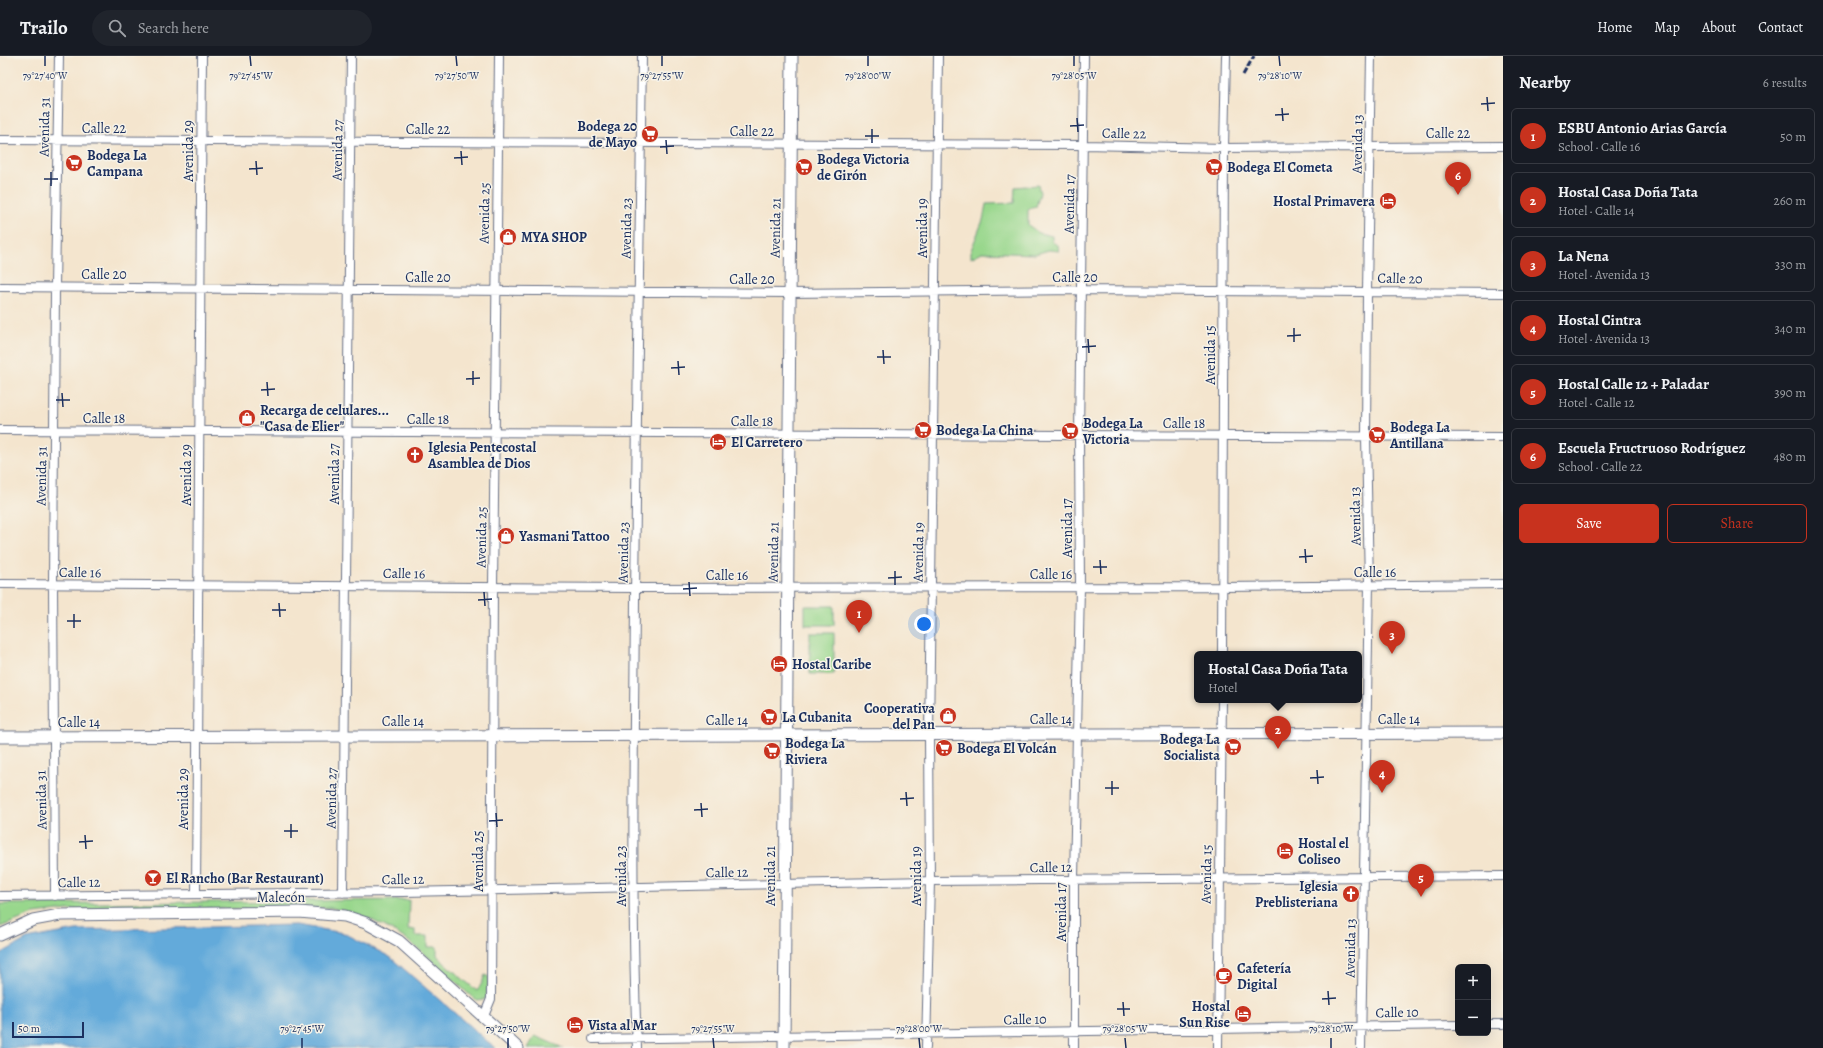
<!DOCTYPE html>
<meta charset="utf-8">
<style>
body{margin:0;font-family:Alegreya,serif;background:#20242c;color:#f1f3f6}
.controls{position:absolute;right:12px;bottom:12px;display:grid;overflow:hidden;border-radius:6px;box-shadow:0 4px 16px #0002}
.controls button{width:36px;height:36px;display:grid;place-items:center;padding:0;border:0;border-bottom:1px solid #363941;background:#171b24;color:#f1f3f6;font:20px sans-serif}
.scale{position:absolute;left:12px;bottom:10px;width:72px;box-sizing:border-box;padding-left:4px;border:2px solid #1b2f5e;border-top:0;font-size:11px;line-height:14px;white-space:nowrap;color:#1b2f5e;-webkit-text-stroke:3px #f7f3e8;paint-order:stroke}
.you{position:absolute;left:924px;top:568px;width:14px;height:14px;margin:-10px;border:3px solid #fff;border-radius:50%;background:#1a73e8;box-shadow:0 0 0 6px #1a73e833}
.badge{display:grid;place-items:center;width:26px;height:26px;border-radius:50%;background:#c8321e;color:#fff;font-size:13px;font-weight:700}
.pin{position:absolute;translate:-50% -33px;filter:drop-shadow(0 1px 2px #0008)}
.pin::after{content:'';position:absolute;top:21px;width:14px;height:12px;background:inherit;clip-path:polygon(0 0,100% 0,50% 100%)}
.popup{position:absolute;left:1194px;top:595px;width:168px;height:52px;box-sizing:border-box;display:grid;place-content:center;border-radius:6px;background:#171b24;filter:drop-shadow(0 1px 3px #0005);font-size:13px;white-space:nowrap;color:#9ea1a6}
.popup b{font-size:15px;color:#f1f3f6}
.popup::after{content:'';position:absolute;left:50%;top:100%;margin-left:-8px;border:8px solid transparent;border-top-color:#171b24}
.list{margin:0;padding:0;list-style:none}
h2{display:flex;justify-content:space-between;align-items:center;height:52px;margin:0;padding:0 16px;font-size:17px}
h2 small{font-size:13px;font-weight:400;color:#9ea1a6}
.list li{display:grid;grid-template-columns:26px 1fr auto;gap:12px;align-items:center;box-sizing:border-box;height:56px;margin:0 8px 8px;padding:0 8px;border:1px solid #363941;border-radius:6px}
.list b{display:block;font-size:15px;white-space:nowrap}
.list p{margin:0;font-size:13px;white-space:nowrap;color:#9ea1a6}
.list em{font-size:13px;font-style:normal;color:#9ea1a6}
.actions{display:flex;gap:8px;padding:12px 16px}
.actions a{flex:1;padding:9px 0;border:1px solid #c8321e;border-radius:6px;text-align:center;font-size:14px;color:#c8321e}
.actions .main{background:#c8321e;color:#fff}
.icon{flex:none;width:22px;height:22px;fill:none;stroke:currentColor;stroke-width:2;stroke-linecap:round;stroke-linejoin:round}
.map{position:relative;flex:none;width:1503px;height:992px;overflow:hidden}
header{display:flex;align-items:center;gap:24px;box-sizing:border-box;height:56px;padding:0 20px;background:#171b24;border-bottom:1px solid #363941}
header strong{font-size:19px}
nav{display:flex;gap:22px;margin-inline-start:auto;font-size:14px}
.search{width:280px;height:36px;background:#20242c;display:flex;align-items:center;gap:10px;box-sizing:border-box;padding:0 14px;border-radius:22px;color:#9ea1a6;font-size:15px}
main{display:flex}
aside{flex:1;background:#171b24}
.map>svg:first-child{display:block}
.green{fill:#98d78c;stroke:#5a8375}
.water{fill:#64aada;stroke:#406c9c}
.lines{fill:none;stroke-linecap:round;stroke-linejoin:round}
.street-casing{stroke:#676f85;stroke-width:10}
.secondary-casing{stroke:#676f85;stroke-width:13}
.street{stroke:#fff;stroke-width:8}
.secondary{stroke:#fff;stroke-width:11}
.rail{stroke:#1b2f5e;stroke-width:3;stroke-dasharray:6 3;stroke-linecap:butt}
.ticks{fill:none;stroke:#1b2f5e;stroke-width:1.5}
.labels{text-anchor:middle;stroke-width:3;stroke-linejoin:round;paint-order:stroke}
.poi-label{font-size:14px;font-weight:bold;fill:#1b2f5e;stroke:#f7f3e8;text-anchor:start}
.street-label{font-size:14px;fill:#1b2f5e;stroke:#f7f3e8}
.ticks-label{font-size:10px;text-anchor:middle;fill:#1b2f5e;stroke:#f7f3e8;stroke-width:3;stroke-linejoin:round;paint-order:stroke}
</style>
<header>
<strong>Trailo</strong>
<div class="search"><svg class="icon" aria-label="search" viewBox="0 0 24 24"><circle cx="10" cy="10" r="6"/><path d="M15 15l6 6"/></svg>Search here</div>
<nav><a>Home</a><a>Map</a><a>About</a><a>Contact</a></nav>
</header>
<main>
<div class="map">
<svg width="1503" height="992" viewBox="0 0 1503 992">
<rect width="100%" height="100%" fill="#f7f3e8"/>
<filter id="ink" filterUnits="userSpaceOnUse"><feTurbulence type="fractalNoise" baseFrequency=".025" numOctaves="2"/><feDisplacementMap in="SourceGraphic" scale="8" xChannelSelector="R" yChannelSelector="G"/><feConvolveMatrix kernelMatrix="1 2 1 2 8 2 1 2 1" color-interpolation-filters="sRGB"/></filter>
<filter id="wash" filterUnits="userSpaceOnUse"><feTurbulence type="fractalNoise" baseFrequency=".012" numOctaves="4" result="noise"/><feDisplacementMap in="SourceGraphic" scale="16" xChannelSelector="R" yChannelSelector="G"/><feGaussianBlur stdDeviation="0.9" result="paint"/><feColorMatrix in="noise" values="0 0 0 0 0 0 0 0 0 0 0 0 0 0 0 0 0 1.4 0 .05"/><feComposite in="paint" operator="in"/></filter>
<g filter="url(#wash)">
<rect width="100%" height="100%" fill="#f4e5ce"/>
<path class="green" d="M 1038,129 L 1040,137 L 1036,151 L 1028,153 L 1028,169 L 1039,177 L 1052,180 L 1052,186 L 1058,189 L 1059,195 L 1049,194 L 1035,198 L 982,196 L 971,202 L 971,194 L 983,164 L 986,148 L 1014,147 L 1015,131 Z
M 805,550 L 834,550 L 834,569 L 805,569 Z
M 810,577 L 834,577 L 834,618 L 810,618 Z
M 409,844 L 408,873 L 415,874 L 415,880 L 428,880 L 428,891 L 437,891 L 437,899 L 443,906 L 477,935 L 482,927 L 485,919 L 489,921 L 486,943 L 477,944 L 473,942 C 427,900 396,864 331,852 L 67,854 L 34,858 L 0,871 L 0,848 Z
M 535,980 L 563,992 L 528,992 Z"/>
<path class="water" d="M 297,869 L 344,877 L 390,901 L 495,992 L 0,992 L 0,898 L 27,883 L 76,874 Z"/>
</g>
<g filter="url(#ink)">
<g class="lines">
<g class="street-casing">
<path id="street" d="M 0,84 L 1084,89 L 1224,92 L 1503,90
M 0,231 L 789,237 L 1080,234 L 1503,237
M 0,374 L 1503,381
M 0,528 L 635,532 L 1221,531 L 1503,528
M 1222,598 L 1224,92 L 1226,0
M 196,837 L 202,0
M 343,837 L 351,0
M 0,840 L 403,836 L 930,825 L 1503,820
M 55,840 L 53,528 L 55,231 L 59,0
M 484,960 L 491,943 L 493,531 L 499,0
M 1488,968 L 1503,968
M 593,983 L 1458,969
M 637,992 C 631,843 634,693 635,543 C 637,362 638,181 642,0
M 926,992 L 930,825 L 929,679 L 938,0
M 1074,992 L 1074,823 L 1080,531 L 1079,379 L 1084,0
M 1218,992 L 1222,644
M 1361,992 L 1369,528 L 1366,381 L 1367,235 L 1371,0"/>
</g>
<g class="secondary-casing">
<path id="secondary" d="M 0,681 L 1503,677
M 0,879 L 33,864 L 60,859 L 299,856 L 345,860 L 366,867 L 399,885 L 518,992
M 784,992 L 792,0"/>
</g>
<use href="#street" class="street"/>
<use href="#secondary" class="secondary"/>
<path class="rail" d="M 1243,19 L 1254,0"/>
</g>
</g>
<path class="ticks" d="M 45,0 L 45,10M 250,0 L 251,10M 456,0 L 457,10M 662,0 L 662,10M 868,0 L 868,10M 1074,0 L 1074,10M 1279,0 L 1280,10M 1487,41 L 1488,55M 1481,48 L 1495,47M 1282,52 L 1283,65M 1275,59 L 1289,58M 1077,62 L 1078,76M 1070,70 L 1084,69M 872,73 L 872,87M 865,80 L 879,80M 666,84 L 667,98M 660,91 L 674,90M 461,95 L 462,109M 454,102 L 468,101M 256,105 L 257,119M 249,113 L 263,112M 51,116 L 51,130M 44,123 L 58,123M 1294,272 L 1294,286M 1287,280 L 1301,279M 1088,283 L 1089,297M 1082,291 L 1096,290M 883,294 L 884,308M 877,301 L 891,301M 678,305 L 679,319M 671,312 L 685,311M 473,315 L 473,329M 466,323 L 480,322M 267,326 L 268,340M 261,334 L 275,333M 62,337 L 63,351M 56,344 L 70,344M 1305,493 L 1306,507M 1299,501 L 1313,500M 1100,504 L 1101,518M 1093,511 L 1107,511M 895,515 L 895,529M 888,522 L 902,521M 689,526 L 690,540M 683,533 L 697,532M 484,536 L 485,550M 478,544 L 492,543M 279,547 L 280,561M 272,554 L 286,554M 74,558 L 74,572M 67,565 L 81,565M 1317,714 L 1318,728M 1310,722 L 1324,721M 1112,725 L 1112,739M 1105,732 L 1119,732M 906,736 L 907,750M 900,743 L 914,742M 701,747 L 702,761M 694,754 L 708,753M 496,757 L 497,771M 489,765 L 503,764M 291,768 L 291,782M 284,775 L 298,775M 85,779 L 86,793M 79,786 L 93,785M 1328,935 L 1329,949M 1322,943 L 1336,942M 1123,946 L 1124,960M 1117,953 L 1130,953M 302,982 L 302,992M 508,982 L 508,992M 713,982 L 714,992M 919,982 L 920,992M 1125,982 L 1126,992M 1331,982 L 1331,992"/>
<defs>
<g id="supermarket-disc" transform="scale(0.9)"><circle r="9.5" fill="#c8321e" stroke="#f7f3e8"/><path d="M-6-5.5h2.5l.6 2H6L4.5 2H-2.5L-4.4-4H-6ZM-1.5 3.2a1.3 1.3 0 1 0 .1 0ZM3 3.2a1.3 1.3 0 1 0 .1 0Z" fill="#fff"/></g>
<g id="hotel-disc" transform="scale(0.9)"><circle r="9.5" fill="#c8321e" stroke="#f7f3e8"/><path d="M-6-4.5h1.5V1H6V5H4.5V3h-9V5H-6ZM-4 0a1.8 1.8 0 1 1 3.6 0ZM.5 0V-2.5h3Q6-2.5 6 0Z" fill="#fff"/></g>
<g id="shop-disc" transform="scale(0.9)"><circle r="9.5" fill="#c8321e" stroke="#f7f3e8"/><path d="M-5-2.5h2.3a2.7 3.5 0 0 1 5.4 0H5L5.5 6h-11ZM-1.5-2.5h3a1.5 2.3 0 0 0-3 0Z" fill="#fff"/></g>
<g id="church-disc" transform="scale(0.9)"><circle r="9.5" fill="#c8321e" stroke="#f7f3e8"/><path d="M-1.2-6h2.4v3.5h3.3v2.4h-3.3V6h-2.4V-.1h-3.3v-2.4h3.3Z" fill="#fff"/></g>
<g id="bar-disc" transform="scale(0.9)"><circle r="9.5" fill="#c8321e" stroke="#f7f3e8"/><path d="M-6-5H6L.8 .8V4.5H3.5V6h-7V4.5H-.8V.8Z" fill="#fff"/></g>
<g id="cafe-disc" transform="scale(0.9)"><circle r="9.5" fill="#c8321e" stroke="#f7f3e8"/><path d="M-5.5-4.5H6V0H3Q3 3.5 0 3.5H-2.5Q-5.5 3.5-5.5 0ZM3-3.2v2h1.7v-2ZM-6 4.5H4V6H-6Z" fill="#fff"/></g>
</defs>
<g fill-rule="evenodd">
<use href="#supermarket-disc" x="650" y="78"/>
<use href="#supermarket-disc" x="74" y="107"/>
<use href="#supermarket-disc" x="804" y="111"/>
<use href="#supermarket-disc" x="1214" y="111"/>
<use href="#hotel-disc" x="1388" y="145"/>
<use href="#shop-disc" x="508" y="181"/>
<use href="#shop-disc" x="247" y="362"/>
<use href="#supermarket-disc" x="923" y="374"/>
<use href="#supermarket-disc" x="1070" y="375"/>
<use href="#supermarket-disc" x="1377" y="379"/>
<use href="#hotel-disc" x="718" y="386"/>
<use href="#church-disc" x="415" y="399"/>
<use href="#shop-disc" x="506" y="480"/>
<use href="#hotel-disc" x="779" y="608"/>
<use href="#shop-disc" x="948" y="660"/>
<use href="#supermarket-disc" x="769" y="661"/>
<use href="#supermarket-disc" x="1233" y="691"/>
<use href="#supermarket-disc" x="944" y="692"/>
<use href="#supermarket-disc" x="772" y="695"/>
<use href="#hotel-disc" x="1285" y="795"/>
<use href="#bar-disc" x="153" y="822"/>
<use href="#church-disc" x="1351" y="838"/>
<use href="#cafe-disc" x="1224" y="920"/>
<use href="#hotel-disc" x="1243" y="958"/>
<use href="#hotel-disc" x="575" y="969"/>
</g>
<g class="labels">
<g class="poi-label">
<text x="637" y="75" text-anchor="end">Bodega 20<tspan x="637" dy="16">de Mayo</tspan></text>
<text x="87" y="104">Bodega La<tspan x="87" dy="16">Campana</tspan></text>
<text x="817" y="108">Bodega Victoria<tspan x="817" dy="16">de Girón</tspan></text>
<text x="1227" y="116">Bodega El Cometa</text>
<text x="1375" y="150" text-anchor="end">Hostal Primavera</text>
<text x="521" y="186">MYA SHOP</text>
<text x="260" y="359">Recarga de celulares...<tspan x="260" dy="16">"Casa de Elier"</tspan></text>
<text x="1083" y="372">Bodega La<tspan x="1083" dy="16">Victoria</tspan></text>
<text x="1390" y="376">Bodega La<tspan x="1390" dy="16">Antillana</tspan></text>
<text x="936" y="379">Bodega La China</text>
<text x="731" y="391">El Carretero</text>
<text x="428" y="396">Iglesia Pentecostal<tspan x="428" dy="16">Asamblea de Dios</tspan></text>
<text x="519" y="485">Yasmani Tattoo</text>
<text x="792" y="613">Hostal Caribe</text>
<text x="935" y="657" text-anchor="end">Cooperativa<tspan x="935" dy="16">del Pan</tspan></text>
<text x="782" y="666">La Cubanita</text>
<text x="1220" y="688" text-anchor="end">Bodega La<tspan x="1220" dy="16">Socialista</tspan></text>
<text x="785" y="692">Bodega La<tspan x="785" dy="16">Riviera</tspan></text>
<text x="957" y="697">Bodega El Volcán</text>
<text x="1298" y="792">Hostal el<tspan x="1298" dy="16">Coliseo</tspan></text>
<text x="166" y="827">El Rancho (Bar Restaurant)</text>
<text x="1338" y="835" text-anchor="end">Iglesia<tspan x="1338" dy="16">Preblisteriana</tspan></text>
<text x="1237" y="917">Cafetería<tspan x="1237" dy="16">Digital</tspan></text>
<text x="1230" y="955" text-anchor="end">Hostal<tspan x="1230" dy="16">Sun Rise</tspan></text>
<text x="588" y="974">Vista al Mar</text>
</g>
<g class="street-label">
<text transform="translate(44 71) rotate(-89)" y="5">Avenida 31</text>
<text x="104" y="77">Calle 22</text>
<text x="428" y="78">Calle 22</text>
<text x="752" y="80">Calle 22</text>
<text transform="translate(1124 77) rotate(1)" y="5">Calle 22</text>
<text x="1448" y="82">Calle 22</text>
<text transform="translate(1357 88) rotate(-89)" y="5">Avenida 13</text>
<text transform="translate(337 94) rotate(-89)" y="5">Avenida 27</text>
<text transform="translate(188 95) rotate(-90)" y="5">Avenida 29</text>
<text transform="translate(1069 148) rotate(-89)" y="5">Avenida 17</text>
<text transform="translate(484 157) rotate(-89)" y="5">Avenida 25</text>
<text transform="translate(626 172) rotate(-89)" y="5">Avenida 23</text>
<text transform="translate(775 172) rotate(-89)" y="5">Avenida 21</text>
<text transform="translate(922 172) rotate(-90)" y="5">Avenida 19</text>
<text x="104" y="223">Calle 20</text>
<text x="428" y="226">Calle 20</text>
<text x="1075" y="226">Calle 20</text>
<text transform="translate(1400 222) rotate(1)" y="5">Calle 20</text>
<text x="752" y="228">Calle 20</text>
<text transform="translate(1210 299) rotate(-90)" y="5">Avenida 15</text>
<text x="104" y="367">Calle 18</text>
<text x="428" y="368">Calle 18</text>
<text x="752" y="370">Calle 18</text>
<text x="1184" y="372">Calle 18</text>
<text transform="translate(334 418) rotate(-90)" y="5">Avenida 27</text>
<text transform="translate(186 419) rotate(-90)" y="5">Avenida 29</text>
<text transform="translate(41 420) rotate(-89)" y="5">Avenida 31</text>
<text transform="translate(1355 460) rotate(-91)" y="5">Avenida 13</text>
<text transform="translate(1067 472) rotate(-90)" y="5">Avenida 17</text>
<text transform="translate(481 481) rotate(-89)" y="5">Avenida 25</text>
<text transform="translate(623 496) rotate(-89)" y="5">Avenida 23</text>
<text transform="translate(773 496) rotate(-89)" y="5">Avenida 21</text>
<text transform="translate(918 496) rotate(-89)" y="5">Avenida 19</text>
<text transform="translate(80 516) rotate(1)" y="5">Calle 16</text>
<text x="1375" y="521">Calle 16</text>
<text transform="translate(404 517) rotate(1)" y="5">Calle 16</text>
<text x="1051" y="523">Calle 16</text>
<text x="727" y="524">Calle 16</text>
<text x="1051" y="668">Calle 14</text>
<text x="1399" y="668">Calle 14</text>
<text x="727" y="669">Calle 14</text>
<text x="403" y="670">Calle 14</text>
<text x="79" y="671">Calle 14</text>
<text transform="translate(331 742) rotate(-89)" y="5">Avenida 27</text>
<text transform="translate(183 743) rotate(-90)" y="5">Avenida 29</text>
<text transform="translate(41 744) rotate(-91)" y="5">Avenida 31</text>
<text transform="translate(478 805) rotate(-90)" y="5">Avenida 25</text>
<text transform="translate(1051 811) rotate(-1)" y="5">Calle 12</text>
<text transform="translate(727 816) rotate(-1)" y="5">Calle 12</text>
<text transform="translate(1206 818) rotate(-89)" y="5">Avenida 15</text>
<text transform="translate(621 820) rotate(-90)" y="5">Avenida 23</text>
<text transform="translate(770 820) rotate(-90)" y="5">Avenida 21</text>
<text transform="translate(916 820) rotate(-90)" y="5">Avenida 19</text>
<text transform="translate(403 823) rotate(-1)" y="5">Calle 12</text>
<text transform="translate(79 826) rotate(-1)" y="5">Calle 12</text>
<text x="281" y="846">Malecón</text>
<text transform="translate(1061 856) rotate(-90)" y="5">Avenida 17</text>
<text transform="translate(1350 892) rotate(-89)" y="5">Avenida 13</text>
<text transform="translate(1397 956) rotate(-1)" y="5">Calle 10</text>
<text transform="translate(1025 963) rotate(-1)" y="5">Calle 10</text>
</g>
</g>
<g class="ticks-label">
<text x="45" y="23">79°27'40"W</text>
<text x="251" y="23">79°27'45"W</text>
<text x="457" y="23">79°27'50"W</text>
<text x="662" y="23">79°27'55"W</text>
<text x="868" y="23">79°28'00"W</text>
<text x="1074" y="23">79°28'05"W</text>
<text x="1280" y="23">79°28'10"W</text>
<text x="302" y="976">79°27'45"W</text>
<text x="508" y="976">79°27'50"W</text>
<text x="713" y="976">79°27'55"W</text>
<text x="919" y="976">79°28'00"W</text>
<text x="1125" y="976">79°28'05"W</text>
<text x="1331" y="976">79°28'10"W</text>
</g>
</svg>
<div class="controls">
<button>+</button>
<button>−</button>
</div>
<div class="scale">50 m</div>
<div class="you"></div>
<div class="pin badge" style="left:859px;top:577px">1</div>
<div class="pin badge" style="left:1278px;top:693px">2</div>
<div class="popup"><b>Hostal Casa Doña Tata</b>Hotel</div>
<div class="pin badge" style="left:1392px;top:598px">3</div>
<div class="pin badge" style="left:1382px;top:737px">4</div>
<div class="pin badge" style="left:1421px;top:841px">5</div>
<div class="pin badge" style="left:1458px;top:139px">6</div>
</div>
<aside>
<h2>Nearby<small>6 results</small></h2>
<ul class="list">
<li><span class="badge">1</span><div><b>ESBU Antonio Arias García</b><p>School · Calle 16</p></div><em>50 m</em></li>
<li><span class="badge">2</span><div><b>Hostal Casa Doña Tata</b><p>Hotel · Calle 14</p></div><em>260 m</em></li>
<li><span class="badge">3</span><div><b>La Nena</b><p>Hotel · Avenida 13</p></div><em>330 m</em></li>
<li><span class="badge">4</span><div><b>Hostal Cintra</b><p>Hotel · Avenida 13</p></div><em>340 m</em></li>
<li><span class="badge">5</span><div><b>Hostal Calle 12 + Paladar</b><p>Hotel · Calle 12</p></div><em>390 m</em></li>
<li><span class="badge">6</span><div><b>Escuela Fructruoso Rodríguez</b><p>School · Calle 22</p></div><em>480 m</em></li>
</ul>
<div class="actions"><a class="main">Save</a><a>Share</a></div>
</aside>
</main>
